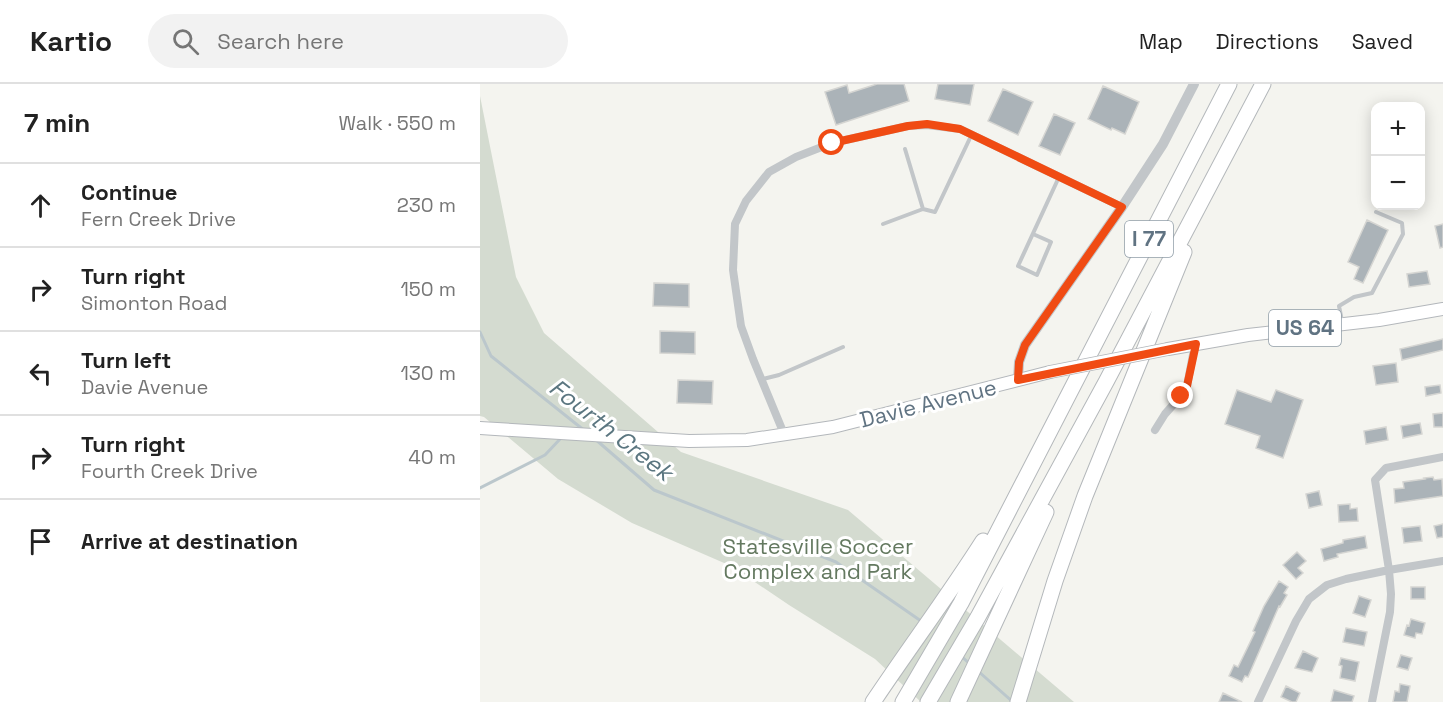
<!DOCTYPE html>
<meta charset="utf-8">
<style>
body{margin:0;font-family:"Space Grotesk",sans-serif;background:#f2f2f2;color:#222}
.controls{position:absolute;right:18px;top:18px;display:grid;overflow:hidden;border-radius:12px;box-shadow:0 3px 15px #0003}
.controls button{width:54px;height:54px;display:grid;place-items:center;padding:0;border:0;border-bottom:2px solid #e0e0e0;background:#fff;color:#222;font:30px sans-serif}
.stop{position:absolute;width:18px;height:18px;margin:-14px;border:4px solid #f04b13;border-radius:50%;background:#fff}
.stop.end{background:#f04b13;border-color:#fff;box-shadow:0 2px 6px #0008}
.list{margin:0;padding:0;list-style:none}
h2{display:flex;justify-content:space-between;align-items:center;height:78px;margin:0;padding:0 24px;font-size:26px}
h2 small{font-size:20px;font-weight:400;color:#767676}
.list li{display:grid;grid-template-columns:39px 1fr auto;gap:18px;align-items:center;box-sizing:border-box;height:84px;padding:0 24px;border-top:2px solid #e0e0e0}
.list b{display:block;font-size:22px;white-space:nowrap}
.list p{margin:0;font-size:20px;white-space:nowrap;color:#767676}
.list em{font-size:20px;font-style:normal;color:#767676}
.icon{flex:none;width:33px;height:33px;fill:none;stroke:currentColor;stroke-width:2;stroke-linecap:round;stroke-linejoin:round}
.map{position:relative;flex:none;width:963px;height:618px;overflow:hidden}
header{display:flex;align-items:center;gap:36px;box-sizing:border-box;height:84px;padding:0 30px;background:#fff;border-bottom:2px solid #e0e0e0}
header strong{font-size:28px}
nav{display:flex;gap:33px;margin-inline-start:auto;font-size:21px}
.search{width:420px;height:54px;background:#f2f2f2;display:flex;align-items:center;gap:15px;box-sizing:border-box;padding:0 21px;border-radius:33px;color:#767676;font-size:22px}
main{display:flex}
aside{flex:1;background:#fff}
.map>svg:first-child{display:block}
.green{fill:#d4dbd0}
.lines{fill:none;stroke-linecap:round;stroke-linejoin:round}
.stream{stroke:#bbc7cc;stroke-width:3}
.building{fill:#abb3b8;stroke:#d5d5d2;stroke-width:1.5}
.primary-casing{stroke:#b3b7bb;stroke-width:14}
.motorway-casing{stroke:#b4b8bb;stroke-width:17}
.service{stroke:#c2c6c9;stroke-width:4}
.minor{stroke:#c2c6c9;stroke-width:8}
.tertiary{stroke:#c2c6c9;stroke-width:10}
.primary{stroke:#fff;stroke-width:12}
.motorway{stroke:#fff;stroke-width:15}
.primary-bridge-casing{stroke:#b3b7bb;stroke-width:14;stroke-linecap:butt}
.primary-bridge{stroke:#fff;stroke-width:12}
.route{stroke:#f04b13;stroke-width:8}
.labels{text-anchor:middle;stroke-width:6;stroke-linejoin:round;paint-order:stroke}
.shield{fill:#fff;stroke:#909da8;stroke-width:1.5}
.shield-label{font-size:21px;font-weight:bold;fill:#607382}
.street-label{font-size:22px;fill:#607382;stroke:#fff}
.park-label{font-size:22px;fill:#647960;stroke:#fff}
.water-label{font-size:24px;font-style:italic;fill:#5b7680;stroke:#fff}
</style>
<header>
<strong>Kartio</strong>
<div class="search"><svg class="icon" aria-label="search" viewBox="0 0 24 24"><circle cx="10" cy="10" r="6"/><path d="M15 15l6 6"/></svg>Search here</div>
<nav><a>Map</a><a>Directions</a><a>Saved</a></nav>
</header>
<main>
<aside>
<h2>7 min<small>Walk · 550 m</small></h2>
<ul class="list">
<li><svg class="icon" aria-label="ahead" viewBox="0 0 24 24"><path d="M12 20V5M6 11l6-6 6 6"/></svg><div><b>Continue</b><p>Fern Creek Drive</p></div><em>230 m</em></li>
<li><svg class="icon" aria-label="right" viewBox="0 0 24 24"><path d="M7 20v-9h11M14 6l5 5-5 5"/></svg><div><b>Turn right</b><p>Simonton Road</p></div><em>150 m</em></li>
<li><svg class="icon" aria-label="left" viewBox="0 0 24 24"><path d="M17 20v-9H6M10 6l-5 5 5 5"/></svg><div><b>Turn left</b><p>Davie Avenue</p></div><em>130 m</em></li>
<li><svg class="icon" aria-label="right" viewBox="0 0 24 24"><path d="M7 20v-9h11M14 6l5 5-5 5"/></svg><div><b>Turn right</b><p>Fourth Creek Drive</p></div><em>40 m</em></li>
<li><svg class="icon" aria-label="arrive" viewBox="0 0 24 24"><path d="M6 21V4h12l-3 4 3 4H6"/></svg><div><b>Arrive at destination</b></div></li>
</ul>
</aside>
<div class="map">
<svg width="963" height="618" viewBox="0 0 963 618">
<rect width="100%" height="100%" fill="#f4f4ef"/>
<path class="green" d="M 0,12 L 36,193 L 64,249 L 201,368 L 368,426 L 594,618 L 441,618 L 395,575 L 309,521 L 251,482 L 152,439 L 78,395 L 4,333 L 0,332 Z"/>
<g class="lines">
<path class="stream" d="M 0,248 L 11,272 L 105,347
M 115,355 L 174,406 L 356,478 L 441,537
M 0,404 L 65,371 L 82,353
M 480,571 L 491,581
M 498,587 L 533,618"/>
</g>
<path class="building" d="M 397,0 L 424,0 L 429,17 L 356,41 L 345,8 L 367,1 L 369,9 Z
M 458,0 L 494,0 L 490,21 L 455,15 Z
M 623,2 L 659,18 L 645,50 L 632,44 L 631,46 L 608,35 Z
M 523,5 L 553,18 L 538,51 L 508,37 Z
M 574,30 L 595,39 L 580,71 L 559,62 Z
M 887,136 L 908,146 L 883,199 L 874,195 L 879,183 L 868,178 Z
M 963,140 L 963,163 L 960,164 L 955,142 Z
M 947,187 L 950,200 L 929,203 L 927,190 Z
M 174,199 L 209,200 L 209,223 L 173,222 Z
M 180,247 L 215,248 L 215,270 L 180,269 Z
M 963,255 L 963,266 L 922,276 L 920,265 Z
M 916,279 L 918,298 L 896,301 L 893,282 Z
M 198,296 L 233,297 L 232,320 L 197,319 Z
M 960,301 L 961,309 L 946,312 L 945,303 Z
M 757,306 L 791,318 L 796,306 L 823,316 L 803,374 L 776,364 L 780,352 L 745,340 Z
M 963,329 L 963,343 L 954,343 L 953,330 Z
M 940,339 L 942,350 L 923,354 L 921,342 Z
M 906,343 L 908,356 L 886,360 L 884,347 Z
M 953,393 L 954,396 L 962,395 L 963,412 L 915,419 L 914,405 L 924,404 L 923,398 L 945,395 L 944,394 Z
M 839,407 L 842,421 L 829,424 L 826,410 Z
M 870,420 L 870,425 L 877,424 L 878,437 L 859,438 L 858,421 Z
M 963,440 L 963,453 L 957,454 L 954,442 Z
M 940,442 L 942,457 L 924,459 L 922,444 Z
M 885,452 L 887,464 L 857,470 L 858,473 L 844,477 L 841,465 L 863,459 L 863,456 Z
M 817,468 L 826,477 L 818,484 L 823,489 L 816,495 L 803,481 Z
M 799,497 L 808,503 L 804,509 L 807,511 L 800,523 L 799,522 L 768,593 L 765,592 L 762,598 L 749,592 L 754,581 L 758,583 L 775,548 L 773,547 L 784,522 Z
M 931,503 L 945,503 L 945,515 L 931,515 Z
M 879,512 L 891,516 L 885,533 L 873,529 Z
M 931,535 L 945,539 L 942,550 L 936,549 L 935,554 L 924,551 L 927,541 L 929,542 Z
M 866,544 L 887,548 L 884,562 L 863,558 Z
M 823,567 L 838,574 L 832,588 L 815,584 Z
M 921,571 L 932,574 L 928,586 L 917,583 Z
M 861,574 L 879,578 L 875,597 L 860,594 L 862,582 L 859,581 Z
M 920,600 L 930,602 L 927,618 L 913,618 L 915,607 L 919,608 Z
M 806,602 L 820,609 L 816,618 L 812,618 L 801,613 Z
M 854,606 L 874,612 L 872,618 L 851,618 Z
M 743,609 L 762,618 L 739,618 Z"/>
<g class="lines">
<g class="primary-casing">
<path id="primary" d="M 688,265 L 768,251 L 899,236 L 963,225
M 0,344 L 209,357 L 267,356 L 353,343 L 570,288"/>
</g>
<g class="motorway-casing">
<path id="motorway" d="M 393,618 C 429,564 468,512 503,457
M 423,618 L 481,519 L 749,0
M 448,618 L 498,533 L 626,298 L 783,0
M 478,618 L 566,428
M 538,618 L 575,497 L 605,412 L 704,168"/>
</g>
<path class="service" d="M 425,65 L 443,125
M 403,140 L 443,125 L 455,128 L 491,52
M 553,150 L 571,158 L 557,191 L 538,182 L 579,93
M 862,237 L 859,222 L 874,213 L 892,209 L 923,150 L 922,139 L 896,128
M 283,295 L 299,291 L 363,263"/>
<path class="minor" d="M 675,346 L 685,330 L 701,312 L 707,302 L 715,260
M 304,350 L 273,275 L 261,242 L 253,186 L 255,140 L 266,117 L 289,88 L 316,73 L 352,59 L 428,42 L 447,41 L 480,45 L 642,123
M 778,618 L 816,537 L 829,515 L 847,501 L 866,495 L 909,486 L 963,477
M 892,618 L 910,528 L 911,510 L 909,486 L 895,396 L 906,384 L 963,373"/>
<path class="tertiary" d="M 538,296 L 539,278 L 545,261 L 642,123 L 683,60 L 714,0"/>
<use href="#primary" class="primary"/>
<use href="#motorway" class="motorway"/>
<g class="primary-bridge-casing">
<path id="primary-bridge" d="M 570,288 L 688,265"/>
</g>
<use href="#primary-bridge" class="primary-bridge"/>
</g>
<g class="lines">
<path class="route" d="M 352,59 L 428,42 L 447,40 L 480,45 L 642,123 L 545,261 L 539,278 L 538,296 L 716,260 L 707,302 L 701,312"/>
</g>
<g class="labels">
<g class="shield">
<rect x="645" y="137" width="48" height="36" rx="4.5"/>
<rect x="789" y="226" width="72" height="36" rx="4.5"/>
</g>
<g class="shield-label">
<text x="669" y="162">I 77</text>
<text x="825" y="251">US 64</text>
</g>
<g class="street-label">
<text transform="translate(448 319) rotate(-14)" y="8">Davie Avenue</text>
</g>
<g class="park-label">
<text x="338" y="470">Statesville Soccer<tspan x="338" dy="25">Complex and Park</tspan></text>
</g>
<g class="water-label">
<text transform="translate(131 346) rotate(38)" y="8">Fourth Creek</text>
</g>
</g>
</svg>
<div class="controls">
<button>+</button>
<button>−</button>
</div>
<div class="stop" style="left:352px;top:59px"></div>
<div class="stop end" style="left:701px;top:312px"></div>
</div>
</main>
